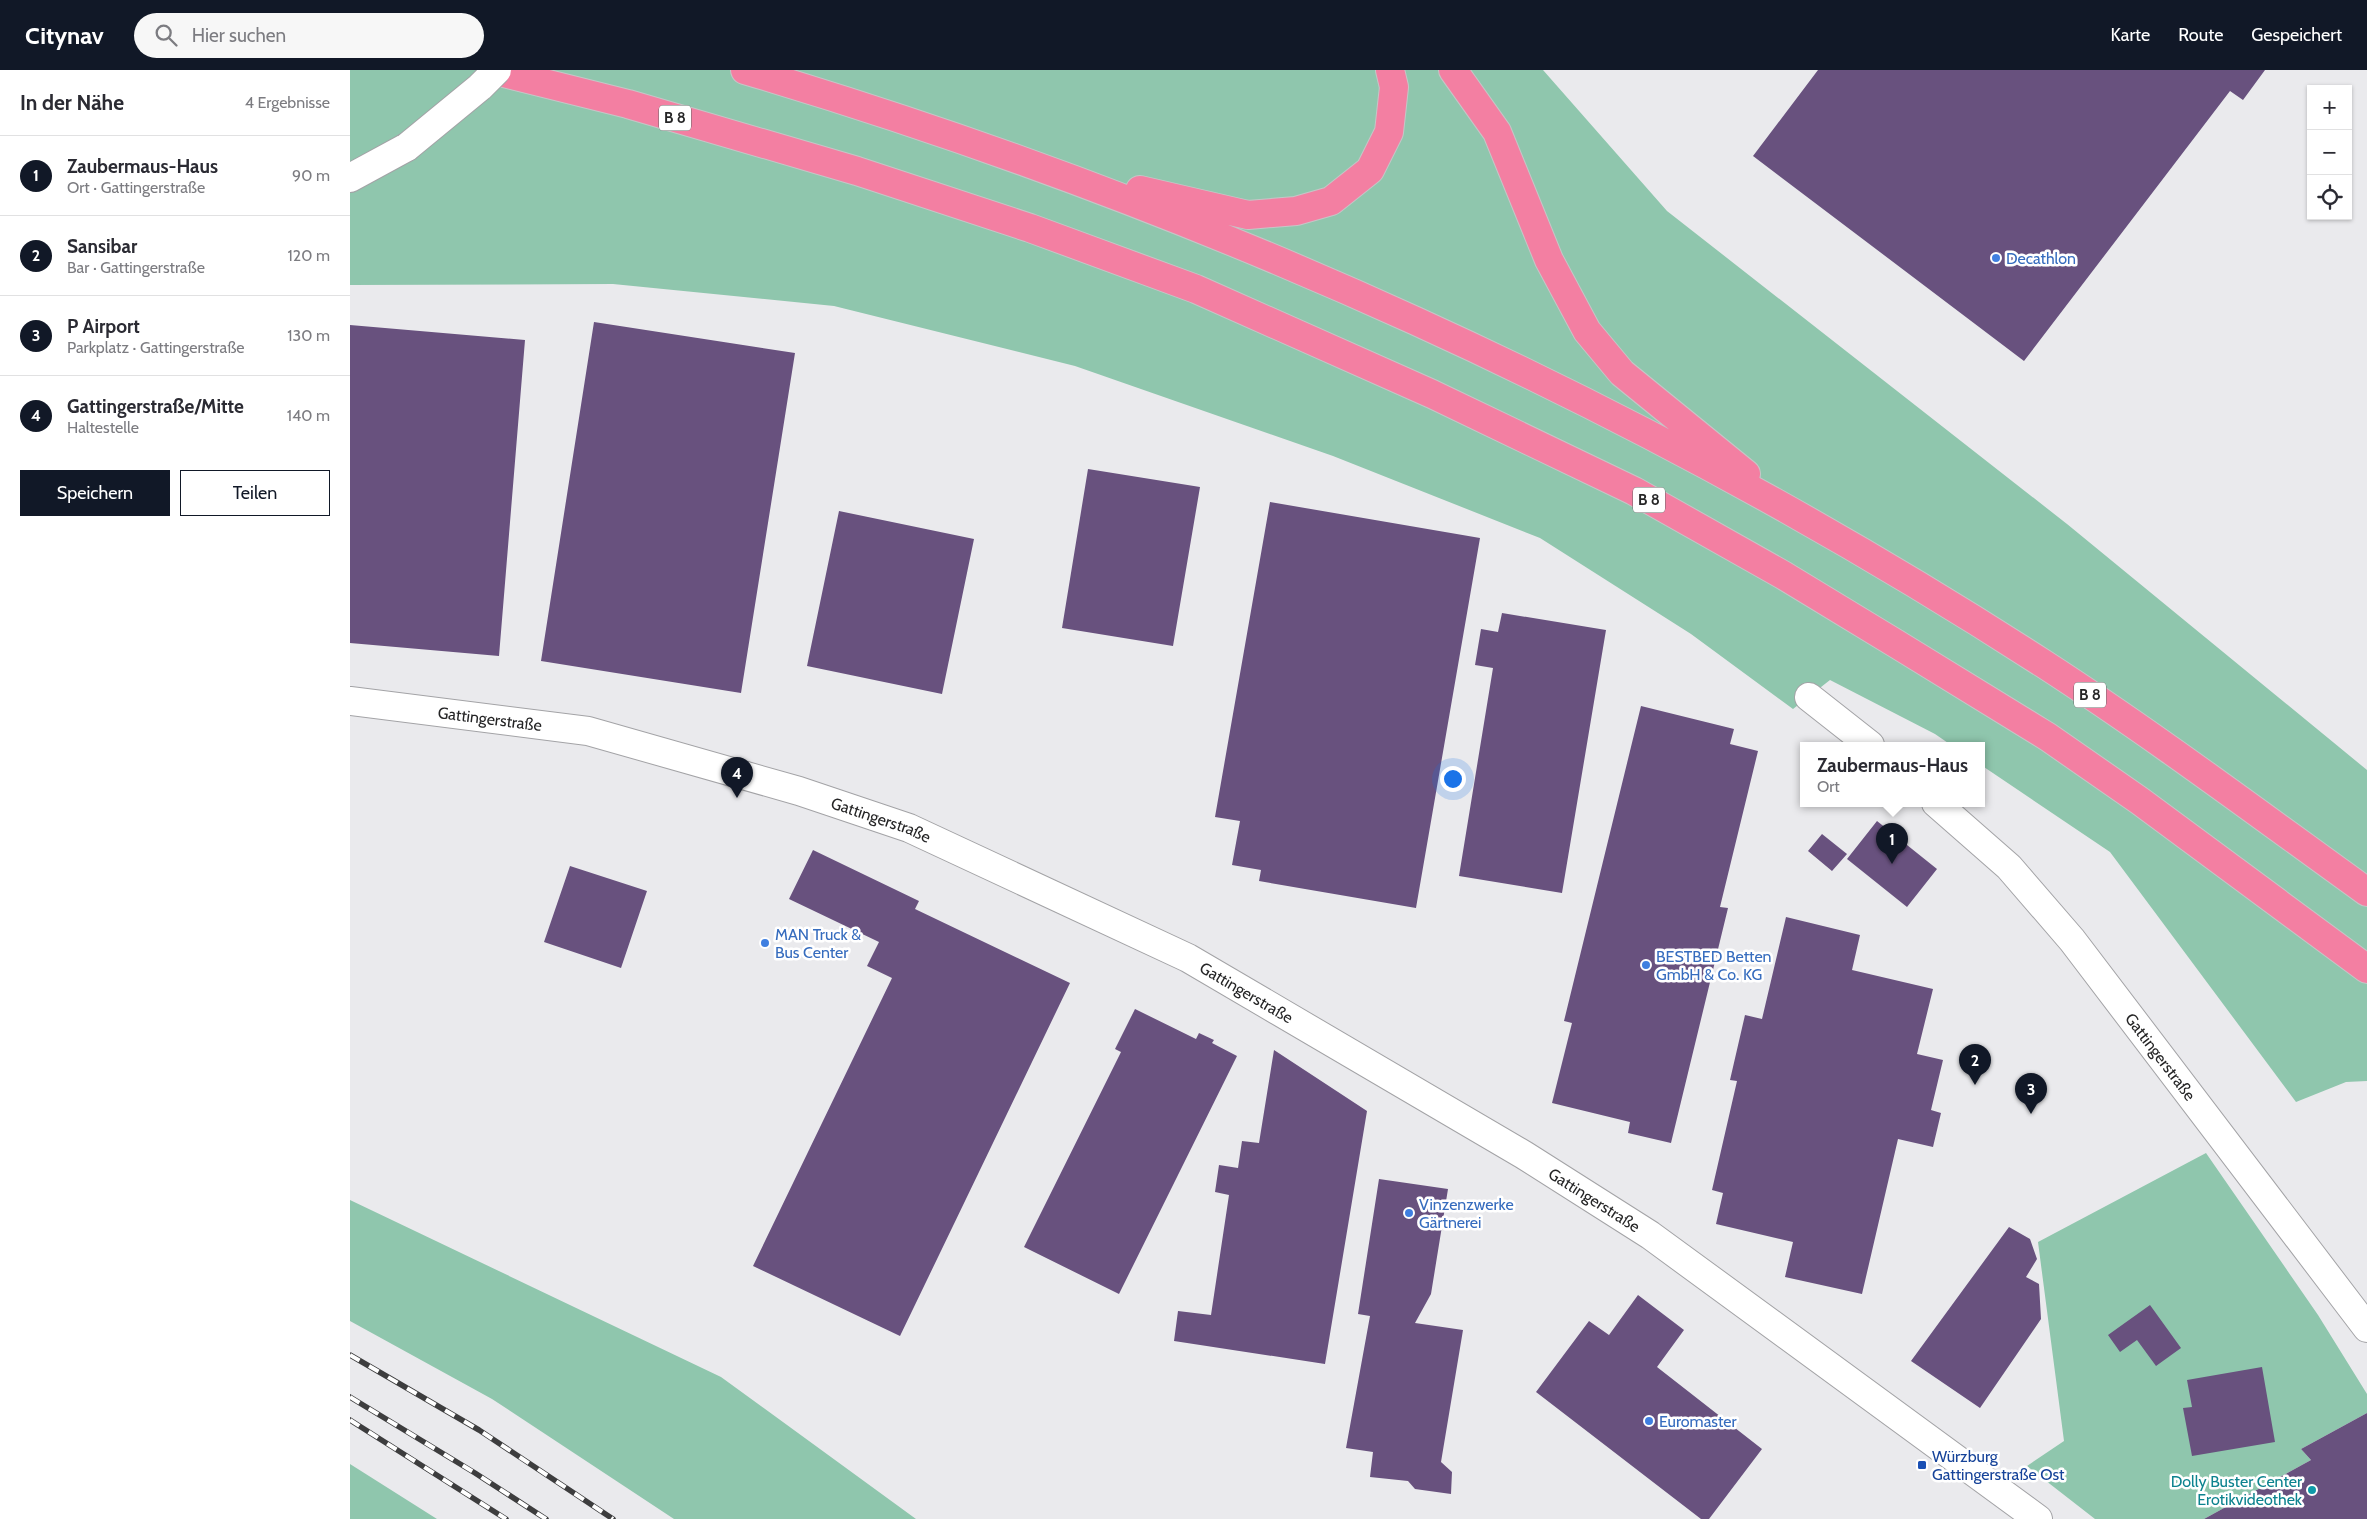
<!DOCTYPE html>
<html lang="de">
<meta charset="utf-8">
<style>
body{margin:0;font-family:Cabin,sans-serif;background:#f7f7f7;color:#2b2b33}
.controls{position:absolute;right:15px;top:15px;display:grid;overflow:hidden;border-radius:0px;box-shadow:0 1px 4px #0004}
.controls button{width:45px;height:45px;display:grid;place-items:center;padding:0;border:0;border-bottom:1px solid #e1e1e2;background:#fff;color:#2b2b33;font:25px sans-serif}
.you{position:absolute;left:1102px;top:708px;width:18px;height:18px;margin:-12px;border:4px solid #fff;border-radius:50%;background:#1a73e8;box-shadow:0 0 0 8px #1a73e833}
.badge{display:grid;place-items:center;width:32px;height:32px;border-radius:50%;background:#111827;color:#fff;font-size:16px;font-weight:700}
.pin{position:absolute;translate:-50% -41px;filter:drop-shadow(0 1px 2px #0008)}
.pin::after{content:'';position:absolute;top:26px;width:18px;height:15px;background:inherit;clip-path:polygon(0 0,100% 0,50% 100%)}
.popup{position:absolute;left:1450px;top:672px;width:185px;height:65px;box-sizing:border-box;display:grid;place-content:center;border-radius:0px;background:#fff;filter:drop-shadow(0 1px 4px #0005);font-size:16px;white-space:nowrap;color:#7c7c81}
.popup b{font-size:19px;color:#2b2b33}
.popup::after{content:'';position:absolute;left:50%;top:100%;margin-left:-10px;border:10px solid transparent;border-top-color:#fff}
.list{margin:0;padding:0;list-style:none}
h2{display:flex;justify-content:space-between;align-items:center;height:65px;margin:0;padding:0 20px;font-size:21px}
h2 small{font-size:16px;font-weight:400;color:#7c7c81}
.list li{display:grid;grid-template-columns:32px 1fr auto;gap:15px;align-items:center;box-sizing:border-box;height:80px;padding:0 20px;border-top:1px solid #e1e1e2}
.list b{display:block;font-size:19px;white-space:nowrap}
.list p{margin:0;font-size:16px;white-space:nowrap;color:#7c7c81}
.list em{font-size:16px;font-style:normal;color:#7c7c81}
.actions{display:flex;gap:10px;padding:15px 20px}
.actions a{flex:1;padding:11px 0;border:1px solid #111827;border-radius:0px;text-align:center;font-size:18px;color:#111827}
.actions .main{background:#111827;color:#fff}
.icon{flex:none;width:28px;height:28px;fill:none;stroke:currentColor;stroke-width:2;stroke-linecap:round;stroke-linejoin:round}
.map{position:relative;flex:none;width:2017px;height:1449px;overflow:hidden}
header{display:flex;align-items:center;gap:30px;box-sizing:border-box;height:70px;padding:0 25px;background:#111827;color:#fff}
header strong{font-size:24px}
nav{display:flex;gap:28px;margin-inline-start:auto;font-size:18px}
.search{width:350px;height:45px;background:#f7f7f7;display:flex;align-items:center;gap:12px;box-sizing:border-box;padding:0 18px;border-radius:28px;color:#7c7c81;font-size:19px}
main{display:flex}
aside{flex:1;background:#fff}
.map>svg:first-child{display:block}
.green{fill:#8fc6ad}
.building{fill:#68517e}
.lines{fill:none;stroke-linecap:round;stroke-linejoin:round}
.street-casing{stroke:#a3a3a6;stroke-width:30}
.secondary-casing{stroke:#a3a3a6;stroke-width:30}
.highway-casing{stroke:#c6c6c7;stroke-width:30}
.street{stroke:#fff;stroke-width:28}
.secondary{stroke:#fff;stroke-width:28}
.highway{stroke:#f37fa2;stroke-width:28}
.rail-casing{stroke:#3d3d3e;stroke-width:5.5}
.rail{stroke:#fff;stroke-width:4;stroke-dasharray:11;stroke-linecap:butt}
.secondary-bridge-casing{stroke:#a3a3a6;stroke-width:30;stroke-linecap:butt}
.secondary-bridge{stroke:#fff;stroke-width:28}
.shop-dot{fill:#3f7fe0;stroke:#fff;stroke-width:2}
.transit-dot{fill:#1a4fb4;stroke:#fff;stroke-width:2}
.culture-dot{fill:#0f9aa8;stroke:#fff;stroke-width:2}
.labels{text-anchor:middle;stroke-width:5;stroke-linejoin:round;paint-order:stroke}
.shield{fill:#fff;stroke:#666667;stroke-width:1}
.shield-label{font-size:15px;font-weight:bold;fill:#252526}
.shop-label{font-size:16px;fill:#366cbe;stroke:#fff;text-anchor:start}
.street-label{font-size:16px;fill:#252526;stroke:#fff}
.transit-label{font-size:16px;fill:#164399;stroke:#fff;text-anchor:start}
.culture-label{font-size:16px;fill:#0d838f;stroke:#fff;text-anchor:end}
</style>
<header>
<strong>Citynav</strong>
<div class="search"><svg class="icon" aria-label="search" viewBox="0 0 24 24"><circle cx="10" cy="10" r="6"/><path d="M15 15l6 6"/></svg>Hier suchen</div>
<nav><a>Karte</a><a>Route</a><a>Gespeichert</a></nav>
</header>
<main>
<aside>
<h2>In der Nähe<small>4 Ergebnisse</small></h2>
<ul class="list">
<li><span class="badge">1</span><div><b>Zaubermaus-Haus</b><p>Ort · Gattingerstraße</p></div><em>90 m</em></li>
<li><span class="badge">2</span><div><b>Sansibar</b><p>Bar · Gattingerstraße</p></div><em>120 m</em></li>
<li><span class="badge">3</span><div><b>P Airport</b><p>Parkplatz · Gattingerstraße</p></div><em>130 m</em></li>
<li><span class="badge">4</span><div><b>Gattingerstraße/Mitte</b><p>Haltestelle</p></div><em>140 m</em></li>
</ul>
<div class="actions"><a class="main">Speichern</a><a>Teilen</a></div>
</aside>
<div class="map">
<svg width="2017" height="1449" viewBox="0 0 2017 1449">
<rect width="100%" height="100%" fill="#eaeaed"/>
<path class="green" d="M 0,0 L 1193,0 L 1317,141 L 1717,454 L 2017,700 L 2017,1011 L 1996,1012 L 1946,1032 L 1760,782 L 1631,695 L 1631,675 L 1601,675 L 1585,664 L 1480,610 L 1443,639 L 1341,564 L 1190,468 L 983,386 L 725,296 L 484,236 L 263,214 L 0,215 Z
M 1856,1083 L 1968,1245 L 2017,1324 L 2017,1343 L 1951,1379 L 1961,1390 L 1854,1449 L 1745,1449 L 1677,1396 L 1714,1371 L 1688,1172 Z
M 0,1130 L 371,1307 L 566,1449 L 324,1449 L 142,1329 L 0,1251 Z
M 0,1394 L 87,1449 L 0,1449 Z"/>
<path class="building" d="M 1468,0 L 1915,0 L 1893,30 L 1880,21 L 1674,291 L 1403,86 Z
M 244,252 L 445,283 L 391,623 L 191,591 Z
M 0,255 L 175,270 L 149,586 L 0,573 Z
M 738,399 L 850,417 L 823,576 L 712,558 Z
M 920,432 L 1130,468 L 1066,838 L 909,811 L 911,800 L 882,795 L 890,751 L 865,747 Z
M 489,441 L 624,469 L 592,624 L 457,596 Z
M 1152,543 L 1256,560 L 1212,823 L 1109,806 L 1143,598 L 1125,595 L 1131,559 L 1148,562 Z
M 1291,636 L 1384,659 L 1380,674 L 1408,681 L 1370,837 L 1378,838 L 1321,1073 L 1278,1063 L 1280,1052 L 1202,1033 L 1222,953 L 1214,951 Z
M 1527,751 L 1587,799 L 1557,837 L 1497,789 Z
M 1472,764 L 1497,784 L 1482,801 L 1458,781 Z
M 463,780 L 569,831 L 565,839 L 720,913 L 550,1266 L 403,1196 L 542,908 L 517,896 L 529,872 L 439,829 Z
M 220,796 L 297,821 L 271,898 L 194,872 Z
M 1436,847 L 1510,865 L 1502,900 L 1583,919 L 1567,984 L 1593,990 L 1581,1040 L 1591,1043 L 1583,1077 L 1548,1069 L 1512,1224 L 1435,1207 L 1443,1172 L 1366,1154 L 1373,1123 L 1362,1120 L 1387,1011 L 1380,1010 L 1395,945 L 1412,949 Z
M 785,939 L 846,969 L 849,963 L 864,970 L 862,973 L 887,986 L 769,1224 L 674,1177 L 771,982 L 765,979 Z
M 924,980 L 1017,1041 L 975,1294 L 824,1271 L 828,1241 L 861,1245 L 879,1125 L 865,1122 L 869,1095 L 888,1098 L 892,1071 L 909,1073 Z
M 1029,1109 L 1098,1119 L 1081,1224 L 1065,1253 L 1113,1260 L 1091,1392 L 1102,1402 L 1101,1424 L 1065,1419 L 1058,1411 L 1020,1407 L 1023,1382 L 996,1378 L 1020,1246 L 1008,1244 Z
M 1659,1157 L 1680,1169 L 1687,1189 L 1676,1207 L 1689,1214 L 1691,1249 L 1630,1338 L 1561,1291 Z
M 1288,1225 L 1334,1260 L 1307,1297 L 1412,1379 L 1359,1449 L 1351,1449 L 1186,1322 L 1239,1251 L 1259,1265 Z
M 1800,1235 L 1831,1278 L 1806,1296 L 1787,1270 L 1770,1282 L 1758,1265 Z
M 1912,1297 L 1925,1372 L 1842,1386 L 1833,1338 L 1842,1337 L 1837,1310 Z
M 2017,1343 L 2017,1449 L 1854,1449 L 1961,1390 L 1951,1379 Z"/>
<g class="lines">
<g class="street-casing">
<g id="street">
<path d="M 1459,627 L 1520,675"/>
<path id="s1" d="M 1586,733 L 1659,797 L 1722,870 L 2017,1258"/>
</g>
</g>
<g class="secondary-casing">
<g id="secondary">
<path d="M 0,108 L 57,77"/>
<path id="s2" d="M 0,631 L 238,661 L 449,721 L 559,758 L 838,888 L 1174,1085 L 1300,1165 L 1688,1449"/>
</g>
</g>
<g class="highway-casing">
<path id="highway" d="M 142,0 L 278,34 L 507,101 L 680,158 L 846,219 L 1082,324 L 1284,421 L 1433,505 L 1545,573 L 1698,667 L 1790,731 L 2017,899
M 395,0 C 852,136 1293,335 1694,594 C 1805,666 1910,745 2017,822
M 1103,0 L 1147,62 L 1199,190 L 1237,261 L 1272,303 L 1396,404
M 790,120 L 898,145 L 946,141 L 981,131 L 1020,100 L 1039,62 L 1044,17 L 1040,0"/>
</g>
<use href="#street" class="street"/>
<use href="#secondary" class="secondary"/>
<use href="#highway" class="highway"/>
<g class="rail-casing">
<path id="rail" d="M 0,1285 L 129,1360 L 263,1449
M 0,1327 L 125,1403 L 196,1449
M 0,1350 L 156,1449"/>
</g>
<use href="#rail" class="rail"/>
<g class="secondary-bridge-casing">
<path id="secondary-bridge" d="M 57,77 L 130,17 L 147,0"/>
</g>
<use href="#secondary-bridge" class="secondary-bridge"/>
</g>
<g class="shop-dot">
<circle cx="1646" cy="188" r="5"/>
<circle cx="415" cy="873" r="5"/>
<circle cx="1296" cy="895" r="5"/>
<circle cx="1059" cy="1143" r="5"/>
<circle cx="1299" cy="1351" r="5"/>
</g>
<rect class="transit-dot" x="1567" y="1390" width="10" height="10" rx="2.5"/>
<circle class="culture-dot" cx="1962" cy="1420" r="5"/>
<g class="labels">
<g class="shield">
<rect x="309" y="35.5" width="32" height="25" rx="4"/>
<rect x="1283" y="417.5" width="32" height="25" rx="4"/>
<rect x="1724" y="612.5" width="32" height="25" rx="4"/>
</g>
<g class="shield-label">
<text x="325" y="53">B 8</text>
<text x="1299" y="435">B 8</text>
<text x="1740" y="630">B 8</text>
</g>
<g class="shop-label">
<text x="1656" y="194">Decathlon</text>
<text x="425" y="870">MAN Truck &amp;<tspan x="425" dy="18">Bus Center</tspan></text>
<text x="1306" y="892">BESTBED Betten<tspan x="1306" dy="18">GmbH &amp; Co. KG</tspan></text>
<text x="1069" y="1140">Vinzenzwerke<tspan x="1069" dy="18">Gärtnerei</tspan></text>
<text x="1309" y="1357">Euromaster</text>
</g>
<g class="street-label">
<text dy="6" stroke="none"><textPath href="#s2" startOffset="141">Gattingerstraße</textPath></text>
<text dy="6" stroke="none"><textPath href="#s2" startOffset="546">Gattingerstraße</textPath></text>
<text dy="6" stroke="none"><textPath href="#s2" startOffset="951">Gattingerstraße</textPath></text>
<text dy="6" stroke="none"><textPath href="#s1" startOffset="340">Gattingerstraße</textPath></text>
<text dy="6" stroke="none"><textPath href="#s2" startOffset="1356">Gattingerstraße</textPath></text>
</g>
<g class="transit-label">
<text x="1582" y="1392">Würzburg<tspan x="1582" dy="18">Gattingerstraße Ost</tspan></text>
</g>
<g class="culture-label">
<text x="1952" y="1417">Dolly Buster Center<tspan x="1952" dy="18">Erotikvideothek</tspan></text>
</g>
</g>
</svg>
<div class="controls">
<button>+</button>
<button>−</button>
<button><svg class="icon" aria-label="locate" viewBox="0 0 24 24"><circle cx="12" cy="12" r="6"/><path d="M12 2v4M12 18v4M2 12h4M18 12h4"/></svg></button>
</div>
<div class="you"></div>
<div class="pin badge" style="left:1542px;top:794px">1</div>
<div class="popup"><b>Zaubermaus-Haus</b>Ort</div>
<div class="pin badge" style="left:1625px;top:1015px">2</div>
<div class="pin badge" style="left:1681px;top:1044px">3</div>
<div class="pin badge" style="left:387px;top:728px">4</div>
</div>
</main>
